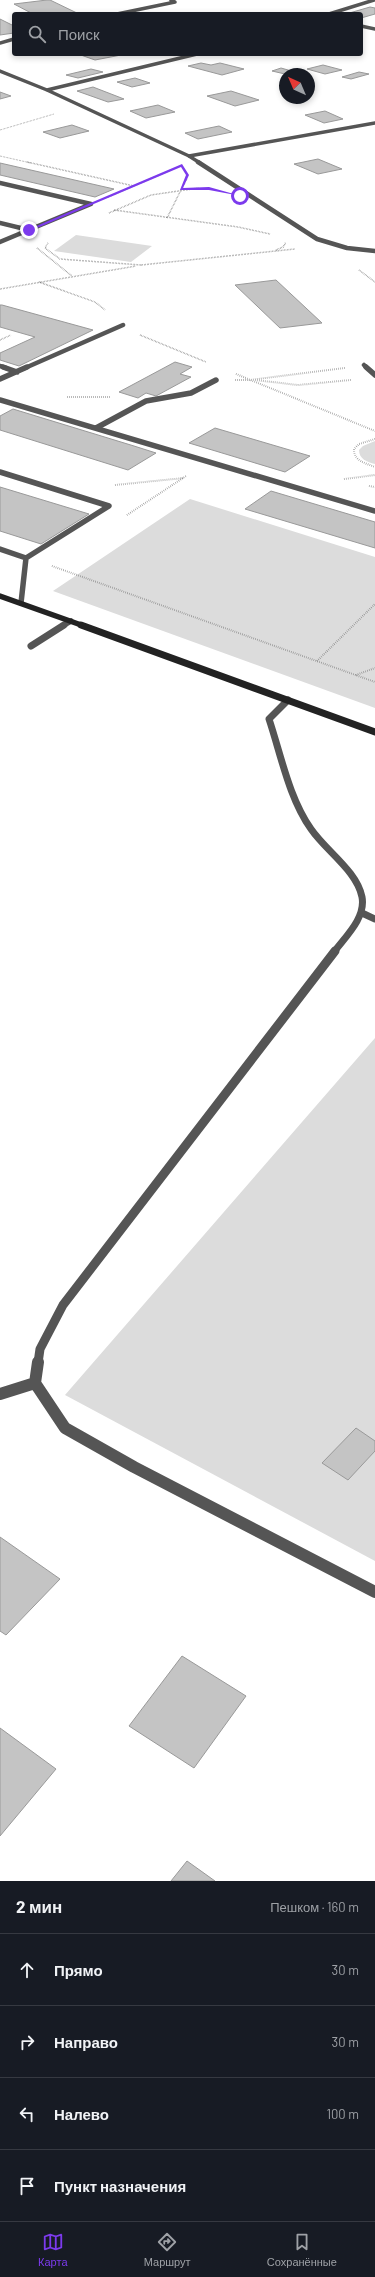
<!DOCTYPE html>
<html lang="ru">
<meta charset="utf-8">
<style>
body{margin:0;font-family:Barlow,sans-serif;background:#20242c;color:#f1f3f6}
.compass{position:absolute;left:279px;top:68px;width:36px;height:36px;border-radius:50%;background:#171b24;box-shadow:0 2px 6px #0003;rotate:316deg}
.stop{position:absolute;width:12px;height:12px;margin:-9px;border:3px solid #7c3aed;border-radius:50%;background:#fff}
.stop.end{background:#7c3aed;border-color:#fff;box-shadow:0 1px 4px #0008}
.list{margin:0;padding:0;list-style:none}
h2{display:flex;justify-content:space-between;align-items:center;height:52px;margin:0;padding:0 16px;font-size:17px}
h2 small{font-size:13px;font-weight:400;color:#9ea1a6}
.list li{display:grid;grid-template-columns:26px 1fr auto;gap:12px;align-items:center;box-sizing:border-box;height:72px;padding:0 16px;border-top:1px solid #363941}
.list b{display:block;font-size:15px;white-space:nowrap}
.list em{font-size:13px;font-style:normal;color:#9ea1a6}
.icon{flex:none;width:22px;height:22px;fill:none;stroke:currentColor;stroke-width:2;stroke-linecap:round;stroke-linejoin:round}
.map{position:relative;flex:none;width:375px;height:1881px;overflow:hidden}
.search{position:absolute;background:#171b24;box-shadow:0 2px 6px #0003;left:12px;right:12px;top:12px;height:44px;display:flex;align-items:center;gap:10px;box-sizing:border-box;padding:0 14px;border-radius:4px;color:#9ea1a6;font-size:15px}
.sheet{height:340px;background:#171b24}
nav{display:flex;justify-content:space-around;align-items:center;box-sizing:border-box;height:56px;border-top:1px solid #363941;background:#171b24;font-size:11px;color:#9ea1a6}
nav a{display:grid;justify-items:center;gap:2px}
nav .on{color:#7c3aed}
.map>svg:first-child{display:block}
.green{fill:#dcdcdc}
.building{fill:#c4c4c4;stroke:#999}
.lines{fill:none;stroke-linecap:round;stroke-linejoin:round}
.path-far2{stroke:#777;stroke-width:1;stroke-dasharray:0.5 1;stroke-linecap:butt}
.path-far1{stroke:#777;stroke-width:1.5;stroke-dasharray:0.5 1;stroke-linecap:butt}
.path{stroke:#777;stroke-width:2;stroke-dasharray:0.5 1.5;stroke-linecap:butt}
.lane-far3{stroke:#555;stroke-width:3.5}
.lane-far2{stroke:#555;stroke-width:4.5}
.lane-far1{stroke:#555;stroke-width:5.5}
.lane{stroke:#555;stroke-width:7}
.street-far4{stroke:#555;stroke-width:3.5}
.street-far3{stroke:#555;stroke-width:4.5}
.street-far2{stroke:#555;stroke-width:7}
.street-far1{stroke:#555;stroke-width:9}
.street{stroke:#555;stroke-width:12}
.secondary-far1{stroke:#222;stroke-width:5.5}
.secondary{stroke:#222;stroke-width:7}
.route{fill:#7c3aed}
</style>
<div class="map">
<svg width="375" height="1881" viewBox="0 0 375 1881">
<rect width="100%" height="100%" fill="#fff"/>
<path class="green" d="M 76,235 L 152,246 L 131,262 L 54,251 Z
M 375,441 L 375,464 C 367,462 359,459 359,450 L 363,446 Z
M 190,499 L 375,557 L 375,708 L 53,591 Z
M 375,1038 L 375,1561 L 65,1395 Z"/>
<path class="building" d="M 47,0 L 50,0 L 79,14 L 33,14 L 14,4 Z
M 370,7 L 375,8 L 375,14 L 361,18 L 361,14 L 346,14 Z
M 0,19 L 14,26 L 14,33 L 0,35 Z
M 78,54 L 119,54 L 121,55 L 95,60 Z
M 201,63 L 211,65 L 220,63 L 244,69 L 222,75 L 188,66 Z
M 323,65 L 342,70 L 325,74 L 307,69 Z
M 281,68 L 295,72 L 285,74 L 272,71 Z
M 91,69 L 103,72 L 78,78 L 66,75 Z
M 359,72 L 369,74 L 351,79 L 342,77 Z
M 135,78 L 150,83 L 132,87 L 117,82 Z
M 93,87 L 124,99 L 108,102 L 77,91 Z
M 231,91 L 259,100 L 235,106 L 207,96 Z
M 0,92 L 11,96 L 0,99 Z
M 158,105 L 175,112 L 146,118 L 130,111 Z
M 325,111 L 343,119 L 324,123 L 305,115 Z
M 72,125 L 89,131 L 60,138 L 43,132 Z
M 219,126 L 232,132 L 198,139 L 185,133 Z
M 318,159 L 342,169 L 318,174 L 294,164 Z
M 0,163 L 114,189 L 95,197 L 0,175 Z
M 276,280 L 322,323 L 280,328 L 235,285 Z
M 0,305 L 2,305 L 93,330 L 19,366 L 0,360 L 0,353 L 35,337 L 0,327 Z
M 175,362 L 192,367 L 180,374 L 191,377 L 156,396 L 146,393 L 138,398 L 119,392 Z
M 13,409 L 134,446 L 156,453 L 128,470 L 0,430 L 0,416 Z
M 215,428 L 310,456 L 285,472 L 189,443 Z
M 0,487 L 89,514 L 41,544 L 0,531 Z
M 271,491 L 375,522 L 375,548 L 245,509 Z
M 356,1428 L 375,1441 L 375,1451 L 348,1480 L 322,1463 Z
M 0,1537 L 60,1579 L 6,1635 L 0,1631 Z
M 182,1656 L 246,1696 L 194,1768 L 129,1726 Z
M 0,1728 L 56,1769 L 0,1836 Z
M 187,1861 L 215,1881 L 171,1881 Z"/>
<g class="lines">
<path class="path-far2" d="M 0,130 L 54,114
M 0,156 L 31,163"/>
<path class="path-far1" d="M 27,162 L 134,186
M 108,197 L 171,170
M 114,210 L 238,227 L 270,234
M 109,213 L 151,195 L 199,188
M 167,218 L 187,178
M 48,243 L 45,248 L 60,259 L 141,265
M 37,248 L 72,276
M 276,250 L 283,247 L 286,242
M 141,265 L 295,249
M 359,270 L 375,282
M 39,282 L 95,302 L 105,310
M 0,289 L 136,266
M 140,335 L 206,362
M 0,340 L 11,335"/>
<path class="path" d="M 236,374 L 375,431
M 235,380 L 250,380 L 345,368
M 255,380 L 298,385 L 351,380
M 67,397 L 110,397
M 375,439 L 359,444 L 354,449 C 354,461 365,463 375,467
M 344,479 L 375,475
M 115,485 L 184,478
M 369,486 L 375,487
M 127,515 L 186,476
M 52,566 L 375,682
M 317,661 L 375,604
M 356,675 L 375,668"/>
<path class="lane-far3" d="M 117,14 L 175,2 L 171,0
M 0,43 L 14,39
M 189,156 L 375,123"/>
<path class="lane-far2" d="M 0,183 L 91,204 L 0,242
M 0,223 L 29,230
M 364,365 L 367,368
M 0,366 L 6,368
M 25,368 L 123,325"/>
<path class="lane-far1" d="M 3,367 L 17,372
M 366,367 L 375,375
M 0,379 L 27,367
M 0,400 L 375,511
M 96,428 L 146,401 L 191,393 L 216,380
M 0,472 L 109,506 L 26,558
M 0,549 L 26,558 L 21,603
M 62,626 L 71,621"/>
<path class="lane" d="M 31,646 L 64,625
M 362,913 L 375,919"/>
<path class="street-far4" d="M 329,14 L 374,0
M 361,26 L 375,29
M 0,71 L 47,90 L 189,156 L 200,163
M 47,90 L 197,54"/>
<path class="street-far3" d="M 198,162 L 317,239 L 347,248 L 375,251"/>
<path class="street-far2" d="M 288,700 L 269,719 C 281,755 289,798 311,829 C 326,851 357,871 362,897 C 366,918 345,937 334,952"/>
<path class="street-far1" d="M 38,1363 L 40,1349 L 63,1305 L 335,951"/>
<path class="street" d="M 38,1362 L 35,1383 L 65,1428 L 134,1467 L 375,1592
M 0,1394 L 35,1383"/>
<path class="secondary-far1" d="M 0,596 L 84,626"/>
<path class="secondary" d="M 81,625 L 375,732"/>
</g>
<path class="route" d="M 182,164 L 189,175 L 183,188 L 209,187 L 241,196 L 209,190 L 180,190 L 186,175 L 181,167 L 30,231 L 27,230 Z"/>
</svg>
<svg class="compass" viewBox="-18 -18 36 36"><path d="M0-13l5 13h-10z" fill="#e53935"/><path d="M0 13l5-13h-10z" fill="#9ea1a6"/></svg>
<div class="stop" style="left:240px;top:196px"></div>
<div class="stop end" style="left:29px;top:230px"></div>
<div class="search"><svg class="icon" aria-label="search" viewBox="0 0 24 24"><circle cx="10" cy="10" r="6"/><path d="M15 15l6 6"/></svg>Поиск</div>
</div>
<section class="sheet">
<h2>2 мин<small>Пешком · 160 m</small></h2>
<ul class="list">
<li><svg class="icon" aria-label="ahead" viewBox="0 0 24 24"><path d="M12 20V5M6 11l6-6 6 6"/></svg><div><b>Прямо</b></div><em>30 m</em></li>
<li><svg class="icon" aria-label="right" viewBox="0 0 24 24"><path d="M7 20v-9h11M14 6l5 5-5 5"/></svg><div><b>Направо</b></div><em>30 m</em></li>
<li><svg class="icon" aria-label="left" viewBox="0 0 24 24"><path d="M17 20v-9H6M10 6l-5 5 5 5"/></svg><div><b>Налево</b></div><em>100 m</em></li>
<li><svg class="icon" aria-label="arrive" viewBox="0 0 24 24"><path d="M6 21V4h12l-3 4 3 4H6"/></svg><div><b>Пункт назначения</b></div></li>
</ul>
</section>
<nav>
<a class="on"><svg class="icon" aria-label="map" viewBox="0 0 24 24"><path d="M3 6l6-2 6 2 6-2v14l-6 2-6-2-6 2zM9 4v14M15 6v14"/></svg>Карта</a>
<a><svg class="icon" aria-label="directions" viewBox="0 0 24 24"><path d="M12 3l9 9-9 9-9-9zM9 14v-3h6M13 9l2 2-2 2"/></svg>Маршрут</a>
<a><svg class="icon" aria-label="saved" viewBox="0 0 24 24"><path d="M7 4h10v16l-5-4-5 4z"/></svg>Сохранённые</a>
</nav>
